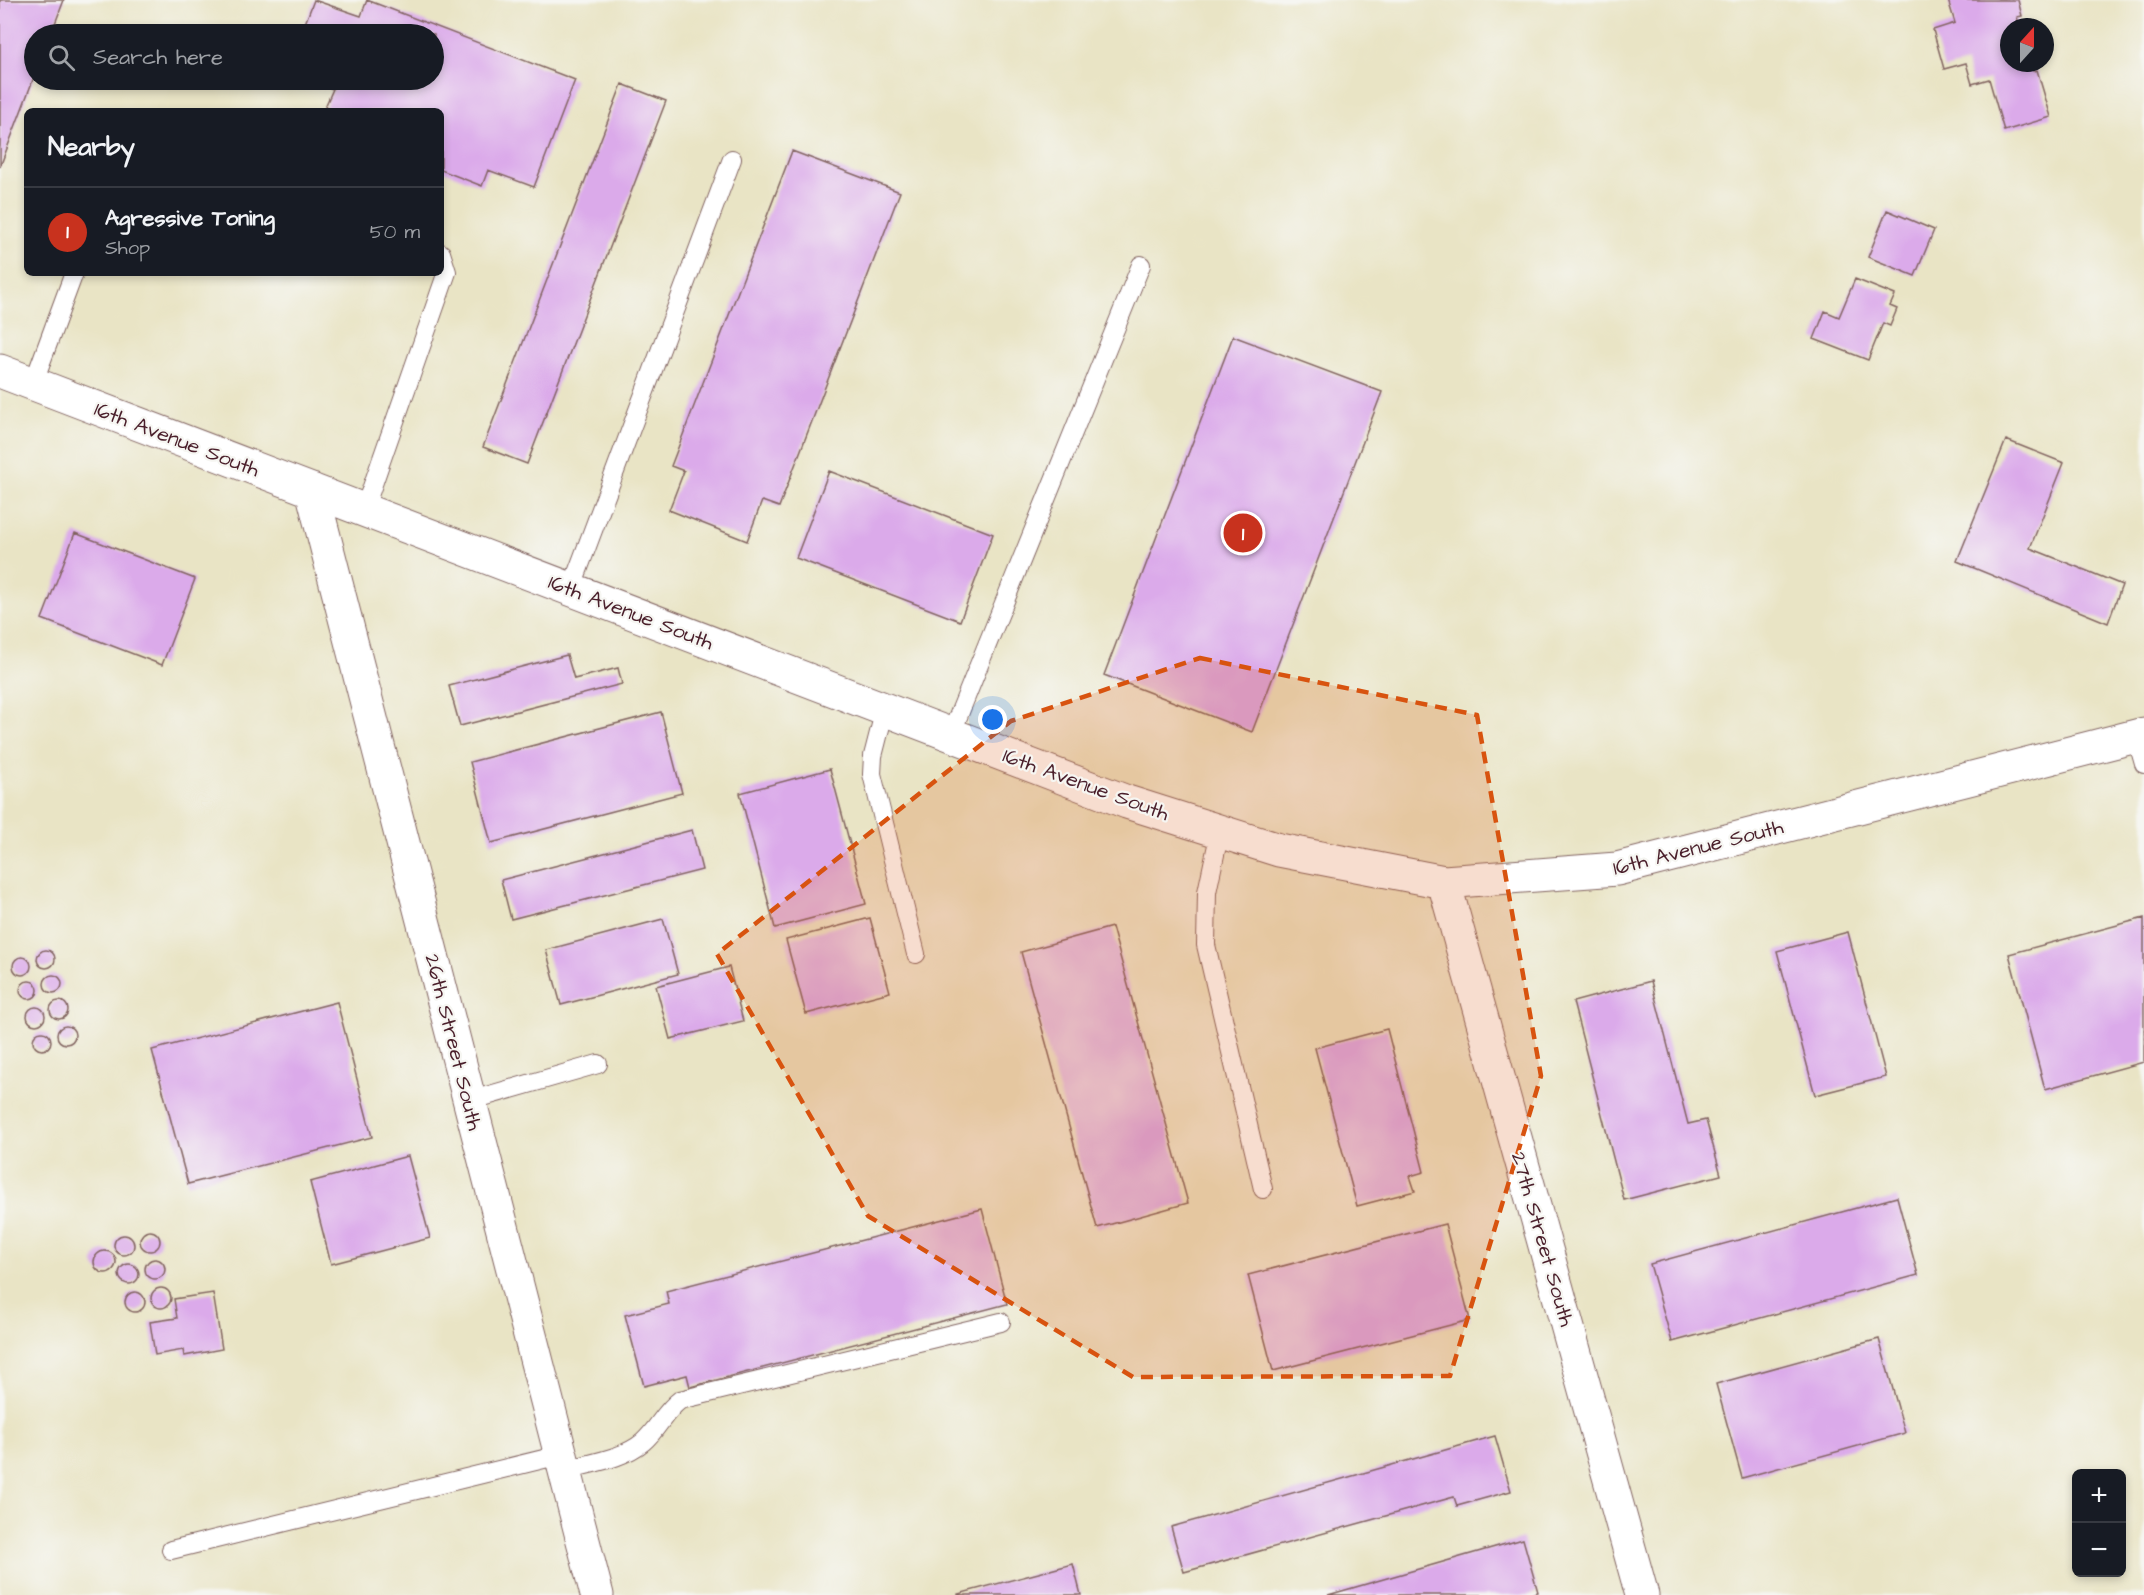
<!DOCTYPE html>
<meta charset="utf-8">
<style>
body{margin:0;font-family:"Architects Daughter",sans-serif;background:#20242c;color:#f1f3f6}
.controls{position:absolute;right:18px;bottom:18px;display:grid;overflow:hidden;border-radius:9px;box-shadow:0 3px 9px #0003}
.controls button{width:54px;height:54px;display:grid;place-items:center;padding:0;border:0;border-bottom:2px solid #363941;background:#171b24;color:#f1f3f6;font:30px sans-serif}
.compass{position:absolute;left:2000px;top:18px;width:54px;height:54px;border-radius:50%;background:#171b24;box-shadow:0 3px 9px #0003;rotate:21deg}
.you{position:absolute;left:993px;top:720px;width:21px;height:21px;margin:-15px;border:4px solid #fff;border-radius:50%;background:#1a73e8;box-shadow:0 0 0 9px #1a73e833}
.badge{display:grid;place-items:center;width:39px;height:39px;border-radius:50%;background:#c8321e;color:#fff;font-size:20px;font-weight:700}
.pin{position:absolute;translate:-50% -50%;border:3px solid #fff;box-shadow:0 2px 6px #0006}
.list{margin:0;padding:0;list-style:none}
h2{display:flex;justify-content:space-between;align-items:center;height:78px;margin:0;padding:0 24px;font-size:26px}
h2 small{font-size:20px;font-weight:400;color:#9ea1a6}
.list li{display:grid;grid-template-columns:39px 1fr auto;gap:18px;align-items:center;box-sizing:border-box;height:90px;padding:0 24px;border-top:2px solid #363941}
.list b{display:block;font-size:22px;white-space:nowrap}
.list p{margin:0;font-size:20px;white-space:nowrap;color:#9ea1a6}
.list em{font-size:20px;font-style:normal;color:#9ea1a6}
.icon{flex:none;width:33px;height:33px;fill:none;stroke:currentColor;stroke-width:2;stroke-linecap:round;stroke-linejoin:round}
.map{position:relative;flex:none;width:2144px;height:1595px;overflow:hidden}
.search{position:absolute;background:#171b24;box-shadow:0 3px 9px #0003;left:24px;top:24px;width:420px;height:66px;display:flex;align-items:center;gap:15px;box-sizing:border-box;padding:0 21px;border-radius:33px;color:#9ea1a6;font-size:22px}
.panel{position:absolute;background:#171b24;box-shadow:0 3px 9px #0003;left:24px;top:108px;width:420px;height:168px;border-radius:9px}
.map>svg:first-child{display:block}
.building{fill:#dbaaea}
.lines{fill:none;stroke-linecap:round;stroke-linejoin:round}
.lane-casing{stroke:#826461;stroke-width:20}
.street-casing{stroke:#826461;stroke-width:35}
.lane{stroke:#fff;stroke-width:18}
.street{stroke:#fff;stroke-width:33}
.marked{fill:#d8530f;fill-opacity:0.2;stroke:#d8530f;stroke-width:4.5;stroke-dasharray:12 8;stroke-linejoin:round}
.labels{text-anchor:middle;stroke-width:4.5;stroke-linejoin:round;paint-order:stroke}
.street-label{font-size:21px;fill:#4a1f2b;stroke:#f6f6f2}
</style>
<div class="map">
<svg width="2144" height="1595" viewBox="0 0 2144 1595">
<rect width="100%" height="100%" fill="#f6f6f2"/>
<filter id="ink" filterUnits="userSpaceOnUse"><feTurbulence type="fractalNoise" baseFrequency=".0167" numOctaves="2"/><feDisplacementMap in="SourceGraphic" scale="12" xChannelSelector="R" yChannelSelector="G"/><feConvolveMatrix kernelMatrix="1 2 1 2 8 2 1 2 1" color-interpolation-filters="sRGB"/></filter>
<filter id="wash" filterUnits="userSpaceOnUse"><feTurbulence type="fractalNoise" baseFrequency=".008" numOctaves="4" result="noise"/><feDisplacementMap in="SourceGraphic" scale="24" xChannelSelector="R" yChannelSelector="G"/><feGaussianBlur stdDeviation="1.35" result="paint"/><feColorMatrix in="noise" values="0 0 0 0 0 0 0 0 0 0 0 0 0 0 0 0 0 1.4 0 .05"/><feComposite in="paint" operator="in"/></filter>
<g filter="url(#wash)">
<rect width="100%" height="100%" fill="#e9e4c5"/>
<g id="blocks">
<path class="building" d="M 0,0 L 64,0 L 51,34 L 34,34 L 34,77 L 0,167 Z
M 314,0 L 361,16 L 367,0 L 575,80 L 534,187 L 488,170 L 482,186 L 441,170 L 441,111 L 335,111 L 325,107 L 333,89 L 309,80 L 434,80 L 434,34 L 301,34 Z
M 1948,0 L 2018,0 L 2022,16 L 2017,17 L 2020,27 L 2009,27 L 2009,63 L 2030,63 L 2033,71 L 2037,70 L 2051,117 L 2004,131 L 1989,79 L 1972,84 L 1966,63 L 1944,69 L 1933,30 L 1955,23 Z
M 622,84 L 666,101 L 527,464 L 483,447 Z
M 792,151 L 900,192 L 779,507 L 762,501 L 747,541 L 669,510 L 684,471 L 671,466 Z
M 1887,210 L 1934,230 L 1915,276 L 1868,257 Z
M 1855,279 L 1895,295 L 1890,306 L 1897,309 L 1890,326 L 1883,323 L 1868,360 L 1814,339 L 1825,311 L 1839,317 Z
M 1233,336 L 1382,392 L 1252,732 L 1104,675 Z
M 2006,440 L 2064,463 L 2030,548 L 2122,585 L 2108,623 L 1957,561 Z
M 829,471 L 993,534 L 960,621 L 796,558 Z
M 75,533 L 195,579 L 162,665 L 42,619 Z
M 567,655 L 574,679 L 618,668 L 622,684 L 460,726 L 449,686 Z
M 661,712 L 682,793 L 491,843 L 470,762 Z
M 830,769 L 866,904 L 775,928 L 740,793 Z
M 692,830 L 702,870 L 511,919 L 501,880 Z
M 870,918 L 890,992 L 806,1014 L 786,940 Z
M 2144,918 L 2144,1062 L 2045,1089 L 2009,954 Z
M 663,919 L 678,974 L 561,1005 L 546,950 Z
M 1112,927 L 1188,1203 L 1097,1228 L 1021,952 Z
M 1848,932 L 1886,1077 L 1815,1095 L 1777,951 Z
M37 959a9 9 0 1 1 18 0a9 9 0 1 1-18 0Z
M13 966a9 9 0 1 1 18 0a9 9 0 1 1-18 0Z
M 729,967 L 743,1021 L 670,1039 L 656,986 Z
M44 984a9 9 0 1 1 18 0a9 9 0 1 1-18 0Z
M20 990a9 9 0 1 1 18 0a9 9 0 1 1-18 0Z
M 1651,981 L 1688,1124 L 1706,1120 L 1721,1175 L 1624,1200 L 1573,1002 Z
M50 1010a9 9 0 1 1 18 0a9 9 0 1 1-18 0Z
M 337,1002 L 372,1137 L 188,1184 L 152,1050 Z
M27 1016a9 9 0 1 1 18 0a9 9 0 1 1-18 0Z
M57 1035a9 9 0 1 1 18 0a9 9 0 1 1-18 0Z
M 1387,1029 L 1424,1172 L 1410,1176 L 1415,1191 L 1357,1206 L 1315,1048 Z
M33 1041a9 9 0 1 1 18 0a9 9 0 1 1-18 0Z
M 408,1156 L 430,1238 L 331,1264 L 310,1182 Z
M 1897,1197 L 1918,1275 L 1672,1342 L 1650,1264 Z
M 982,1209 L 1007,1304 L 690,1387 L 687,1375 L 644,1386 L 625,1315 L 669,1304 L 666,1291 Z
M 1445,1224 L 1470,1320 L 1273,1371 L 1248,1275 Z
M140 1241a10 10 0 1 1 20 0a10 10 0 1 1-20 0Z
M114 1245a10 10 0 1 1 20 0a10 10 0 1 1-20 0Z
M94 1262a11 11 0 1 1 22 0a11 11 0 1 1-22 0Z
M145 1269a10 10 0 1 1 20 0a10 10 0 1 1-20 0Z
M119 1274a10 10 0 1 1 20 0a10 10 0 1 1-20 0Z
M151 1298a10 10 0 1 1 20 0a10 10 0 1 1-20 0Z
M125 1302a10 10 0 1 1 20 0a10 10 0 1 1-20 0Z
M 213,1293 L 222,1349 L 184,1356 L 183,1350 L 155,1355 L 150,1322 L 177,1318 L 174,1299 Z
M 1879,1339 L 1905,1433 L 1742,1478 L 1716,1384 Z
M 1495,1436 L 1511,1491 L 1457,1506 L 1454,1497 L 1184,1572 L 1171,1527 Z
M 1523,1539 L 1538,1592 L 1528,1595 L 1328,1595 Z
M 1073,1564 L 1081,1595 L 958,1595 L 958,1594 Z"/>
</g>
</g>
<g filter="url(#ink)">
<use href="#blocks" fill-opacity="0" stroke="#826461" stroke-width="1.5"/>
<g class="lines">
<g class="lane-casing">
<path id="lane" d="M 33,384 L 74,273
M 364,510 L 447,272 L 441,253
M 571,589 L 732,159
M 885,709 L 873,756 L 872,774 L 916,954
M 951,734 L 1141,265
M 2136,736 L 2144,764
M 1220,831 L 1207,892 L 1206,945 L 1263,1189
M 469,1101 L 598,1064
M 565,1470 C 590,1463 623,1459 643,1442 C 658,1429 664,1412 680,1400 L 1001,1322
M 171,1550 L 560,1455"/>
</g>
<g class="street-casing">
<path id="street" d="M 0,371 L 1127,802 L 1279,850 L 1444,882 L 1617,869 L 2144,734
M 312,490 L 597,1595
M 1444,882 L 1642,1595"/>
</g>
<use href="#lane" class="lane"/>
<use href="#street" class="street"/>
</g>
</g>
<path class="marked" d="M 1200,658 L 1477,715 L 1541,1076 L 1450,1376 L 1133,1377 L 868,1216 L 717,954 L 1011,721 Z"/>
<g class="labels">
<g class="street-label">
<text transform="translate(177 439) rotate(21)" y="7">16th Avenue South</text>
<text transform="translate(631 612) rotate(21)" y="7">16th Avenue South</text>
<text transform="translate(1086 784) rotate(20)" y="7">16th Avenue South</text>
<text transform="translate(1698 847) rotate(-14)" y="7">16th Avenue South</text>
<text transform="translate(454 1042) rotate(76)" y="7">26th Street South</text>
<text transform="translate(1543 1239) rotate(74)" y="7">27th Street South</text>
</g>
</g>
</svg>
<div class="controls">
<button>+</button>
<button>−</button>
</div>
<svg class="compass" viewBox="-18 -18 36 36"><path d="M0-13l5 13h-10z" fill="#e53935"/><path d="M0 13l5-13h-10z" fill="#9ea1a6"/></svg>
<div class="you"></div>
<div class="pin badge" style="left:1243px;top:533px">1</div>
<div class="search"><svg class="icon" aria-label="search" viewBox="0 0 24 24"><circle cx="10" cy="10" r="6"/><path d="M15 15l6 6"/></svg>Search here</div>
<section class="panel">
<h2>Nearby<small></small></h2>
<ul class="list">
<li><span class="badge">1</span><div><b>Agressive Toning</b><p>Shop</p></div><em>50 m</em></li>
</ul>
</section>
</div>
